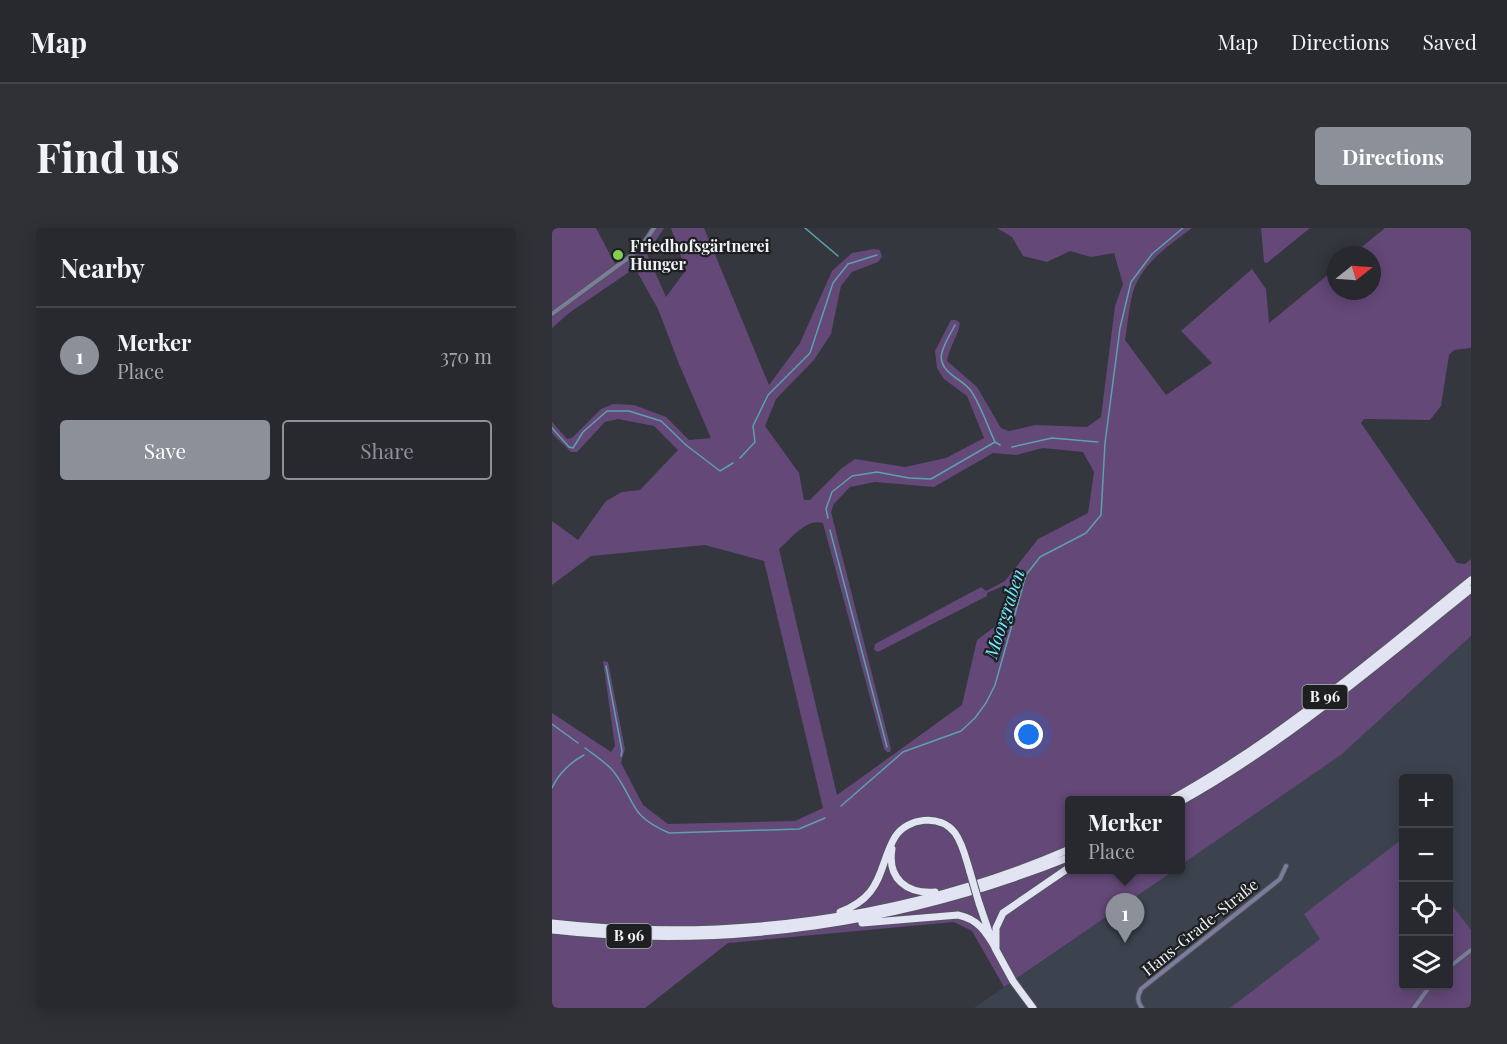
<!DOCTYPE html>
<meta charset="utf-8">
<style>
body{margin:0;font-family:"Playfair Display",serif;background:#2f3136;color:#f1f3f6}
.controls{position:absolute;right:18px;bottom:18px;display:grid;overflow:hidden;border-radius:6px;box-shadow:0 3px 15px #0003}
.controls button{width:54px;height:54px;display:grid;place-items:center;padding:0;border:0;border-bottom:2px solid #43454a;background:#27292e;color:#f1f3f6;font:30px sans-serif}
.compass{position:absolute;left:775px;top:18px;width:54px;height:54px;border-radius:50%;background:#27292e;box-shadow:0 3px 15px #0003;rotate:73deg}
.you{position:absolute;left:477px;top:507px;width:21px;height:21px;margin:-15px;border:4px solid #fff;border-radius:50%;background:#1a73e8;box-shadow:0 0 0 9px #1a73e833}
.badge{display:grid;place-items:center;width:39px;height:39px;border-radius:50%;background:#8c9099;color:#fff;font-size:20px;font-weight:700}
.pin{position:absolute;translate:-50% -50px;filter:drop-shadow(0 2px 3px #0008)}
.pin::after{content:'';position:absolute;top:32px;width:21px;height:18px;background:inherit;clip-path:polygon(0 0,100% 0,50% 100%)}
.popup{position:absolute;left:513px;top:568px;width:120px;height:78px;box-sizing:border-box;display:grid;place-content:center;border-radius:6px;background:#27292e;filter:drop-shadow(0 2px 4px #0005);font-size:20px;white-space:nowrap;color:#a4a6aa}
.popup b{font-size:22px;color:#f1f3f6}
.popup::after{content:'';position:absolute;left:50%;top:100%;margin-left:-12px;border:12px solid transparent;border-top-color:#27292e}
.list{margin:0;padding:0;list-style:none}
h2{display:flex;justify-content:space-between;align-items:center;height:78px;margin:0;padding:0 24px;font-size:26px}
h2 small{font-size:20px;font-weight:400;color:#a4a6aa}
.list li{display:grid;grid-template-columns:39px 1fr auto;gap:18px;align-items:center;box-sizing:border-box;height:96px;padding:0 24px;border-top:2px solid #43454a}
.list b{display:block;font-size:22px;white-space:nowrap}
.list p{margin:0;font-size:20px;white-space:nowrap;color:#a4a6aa}
.list em{font-size:20px;font-style:normal;color:#a4a6aa}
.actions{display:flex;gap:12px;padding:18px 24px}
.actions a{flex:1;padding:14px 0;border:2px solid #8c9099;border-radius:6px;text-align:center;font-size:21px;color:#8c9099}
.actions .main{background:#8c9099;color:#fff}
.icon{flex:none;width:33px;height:33px;fill:none;stroke:currentColor;stroke-width:2;stroke-linecap:round;stroke-linejoin:round}
.map{position:relative;flex:none;width:919px;height:780px;overflow:hidden;border-radius:6px}
header{display:flex;align-items:center;gap:36px;box-sizing:border-box;height:84px;padding:0 30px;background:#27292e;border-bottom:2px solid #43454a}
header strong{font-size:28px}
nav{display:flex;gap:33px;margin-inline-start:auto;font-size:21px}
.intro{display:flex;align-items:center;justify-content:space-between;box-sizing:border-box;height:144px;padding:0 36px}
h1{margin:0;font-size:42px}
.button{padding:15px 27px;border-radius:6px;background:#8c9099;color:#fff;font-size:21px;font-weight:700}
main{display:flex;gap:36px;padding:0 36px}
aside{flex:1;background:#27292e;border-radius:6px;box-shadow:0 3px 15px #0003}
.map>svg:first-child{display:block}
.built{fill:#3c434e}
.green{fill:#634878;fill-rule:evenodd}
.lines{fill:none;stroke-linecap:round;stroke-linejoin:round}
.stream{stroke:#5ca1ac;stroke-width:1.5}
.street-casing{stroke:#52555b;stroke-width:6}
.highway-casing{stroke:#52555b;stroke-width:9}
.street{stroke:#7c7c9d;stroke-width:4}
.highway{stroke:#e2e3f3;stroke-width:7}
.highway-bridge-casing{stroke:#52555b;stroke-width:9;stroke-linecap:butt}
.highway-bridge{stroke:#e2e3f3;stroke-width:7}
.poi-dot{fill:#82d050;stroke:#1d1f21;stroke-width:2}
.labels{text-anchor:middle;stroke-width:4.5;stroke-linejoin:round;paint-order:stroke}
.shield{fill:#1d1f21;stroke:#b0b2b5;stroke-width:1.5}
.shield-label{font-size:15px;font-weight:bold;fill:#eff1f5}
.poi-label{font-size:16px;font-weight:bold;fill:#eff1f5;stroke:#1d1f21;text-anchor:start}
.street-label{font-size:16px;fill:#eff1f5;stroke:#1d1f21}
.water-label{font-size:18px;font-style:italic;fill:#71eafe;stroke:#1d1f21}
</style>
<header>
<strong>Map</strong>
<nav><a>Map</a><a>Directions</a><a>Saved</a></nav>
</header>
<div class="intro"><h1>Find us</h1><a class="button">Directions</a></div>
<main>
<aside>
<h2>Nearby<small></small></h2>
<ul class="list">
<li><span class="badge">1</span><div><b>Merker</b><p>Place</p></div><em>370 m</em></li>
</ul>
<div class="actions"><a class="main">Save</a><a>Share</a></div>
</aside>
<div class="map">
<svg width="919" height="780" viewBox="0 0 919 780">
<rect width="100%" height="100%" fill="#34373e"/>
<path class="built" d="M 919,408 L 919,702 L 897,673 L 896,550 L 852,550 L 851,615 L 849,613 L 753,686 L 768,711 L 678,780 L 422,780 L 623,642 L 628,642 L 629,637 L 789,527 Z"/>
<path class="green" d="M 3,0 L 44,0 L 63,36 L 86,20 L 100,0 L 112,0 L 95,26 L 114,69 L 134,42 L 119,0 L 152,0 L 217,157 L 248,115 L 280,43 L 300,25 L 322,21 L 328,22 L 330,29 L 326,34 L 300,44 L 289,58 L 279,106 L 262,132 L 224,171 L 213,198 L 247,245 L 252,272 L 258,272 L 290,240 L 303,231 L 353,239 L 394,230 L 432,210 L 415,168 L 392,151 L 385,140 L 383,123 L 399,92 L 404,92 L 408,95 C 406,109 397,119 395,133 L 425,159 L 449,200 L 457,203 L 483,197 L 535,199 L 549,189 L 563,78 L 571,56 L 562,25 L 539,29 L 518,23 L 495,34 L 471,28 L 460,9 L 445,0 L 640,0 C 620,15 595,32 584,56 C 577,72 576,95 573,112 L 614,167 L 660,135 L 629,103 L 700,41 L 714,61 L 717,95 L 784,40 L 784,63 L 820,63 L 820,27 L 800,27 L 833,0 L 919,0 L 919,120 L 902,122 L 897,127 L 889,178 L 878,192 L 812,191 L 809,195 L 905,335 L 913,336 L 919,331 L 919,408 L 789,527 L 629,637 L 628,572 L 518,572 L 518,642 L 623,642 L 452,759 L 420,703 L 402,694 L 176,715 L 93,780 L 0,780 L 0,485 L 59,524 L 63,518 L 51,433 L 56,434 L 73,521 L 69,535 L 91,577 L 116,596 L 243,593 L 271,580 L 212,333 L 153,317 L 39,328 L 0,357 L 0,293 L 26,312 L 54,273 L 70,264 L 88,262 L 126,222 L 102,198 L 66,191 L 53,194 L 25,224 L 19,224 L 0,205 L 0,194 L 15,211 L 20,210 L 49,181 L 61,176 L 82,177 L 114,189 L 137,212 L 159,210 L 127,136 L 106,81 L 83,40 L 17,85 L 0,100 L 0,2 ZM 491,220 L 531,224 L 542,244 L 536,285 L 486,311 L 453,353 L 434,363 L 429,359 L 323,416 L 322,422 L 326,424 L 435,368 L 435,365 L 453,357 L 453,391 L 425,412 L 410,477 L 285,567 L 227,321 C 240,310 254,290 271,295 L 332,521 L 335,524 L 338,524 L 339,521 L 279,284 L 282,276 L 298,259 L 323,254 L 382,259 L 441,225 L 464,227 Z
M 709,0 L 758,0 L 715,35 L 712,34 Z
M 849,612 L 852,615 L 852,758 L 896,758 L 897,673 L 919,702 L 919,780 L 678,780 L 768,711 L 752,686 Z"/>
<g class="lines">
<path class="stream" d="M 253,0 L 286,28
M 403,97 C 392,119 378,133 404,150 C 410,154 418,160 421,166 C 430,181 436,199 443,214
M 0,200 L 17,219 L 21,220 L 31,204 L 55,183 L 77,183 L 109,193 L 134,217 L 168,243 L 181,235
M 460,219 L 500,210 L 546,214
M 188,230 L 203,214 L 201,198 L 216,167 L 258,125 L 281,55 L 296,36 L 325,27
M 276,290 L 274,281 L 280,264 L 300,248 L 325,244 L 357,250 L 379,251 L 443,214 L 448,217
M 278,302 L 335,519
M 54,438 L 70,523 L 69,528
M 0,496 L 26,515
M 33,520 C 42,527 55,535 62,544 C 85,575 76,587 117,605 L 247,601 L 273,590
M 0,560 C 6,546 19,534 32,527
M 289,578 L 351,524 L 409,503 L 423,490 L 434,475 L 443,457 L 474,347 L 488,329 L 534,305 L 549,287 L 553,215 L 568,100 L 579,54 L 600,26 L 631,0"/>
<g class="street-casing">
<path id="street" d="M 0,86 L 87,22 L 102,0
M 896,740 L 919,722
M 590,780 C 585,773 585,769 589,761 L 728,651 L 734,638
M 862,780 L 878,758"/>
</g>
<g class="highway-casing">
<path id="highway" d="M 618,572 C 727,512 822,430 919,352
M 628,574 C 734,515 825,436 919,361
M 340,621 C 335,651 355,666 383,664
M 427,675 L 438,707
M 288,684 C 299,680 310,674 318,664 C 331,648 332,627 343,609 C 355,590 388,585 403,605 C 411,616 414,631 418,644
M 0,695 C 174,715 356,691 518,621
M 310,695 L 406,687 C 426,691 434,704 444,721
M 0,702 C 176,722 354,695 518,629
M 444,719 L 444,700 L 451,685 L 518,639
M 443,720 L 461,753 L 481,780"/>
</g>
<use href="#street" class="street"/>
<use href="#highway" class="highway"/>
<g class="highway-bridge-casing">
<path id="highway-bridge" d="M 418,644 L 427,675"/>
</g>
<use href="#highway-bridge" class="highway-bridge"/>
</g>
<circle class="poi-dot" cx="66" cy="27" r="6"/>
<g class="labels">
<g class="shield">
<rect x="750.5" y="457" width="45" height="24" rx="4.5"/>
<rect x="54.5" y="696" width="45" height="24" rx="4.5"/>
</g>
<g class="shield-label">
<text x="773" y="474">B 96</text>
<text x="77" y="713">B 96</text>
</g>
<g class="poi-label">
<text x="78" y="24">Friedhofsgärtnerei<tspan x="78" dy="18">Hunger</tspan></text>
</g>
<g class="street-label">
<text transform="translate(648 699) rotate(-39)" y="6">Hans-Grade-Straße</text>
</g>
<g class="water-label">
<text transform="translate(453 386) rotate(-72)" y="6">Moorgraben</text>
</g>
</g>
</svg>
<div class="controls">
<button>+</button>
<button>−</button>
<button><svg class="icon" aria-label="locate" viewBox="0 0 24 24"><circle cx="12" cy="12" r="6"/><path d="M12 2v4M12 18v4M2 12h4M18 12h4"/></svg></button>
<button><svg class="icon" aria-label="layers" viewBox="0 0 24 24"><path d="M12 4l9 5-9 5-9-5zM3 14l9 5 9-5"/></svg></button>
</div>
<svg class="compass" viewBox="-18 -18 36 36"><path d="M0-13l5 13h-10z" fill="#e53935"/><path d="M0 13l5-13h-10z" fill="#a4a6aa"/></svg>
<div class="you"></div>
<div class="pin badge" style="left:573px;top:715px">1</div>
<div class="popup"><b>Merker</b>Place</div>
</div>
</main>
